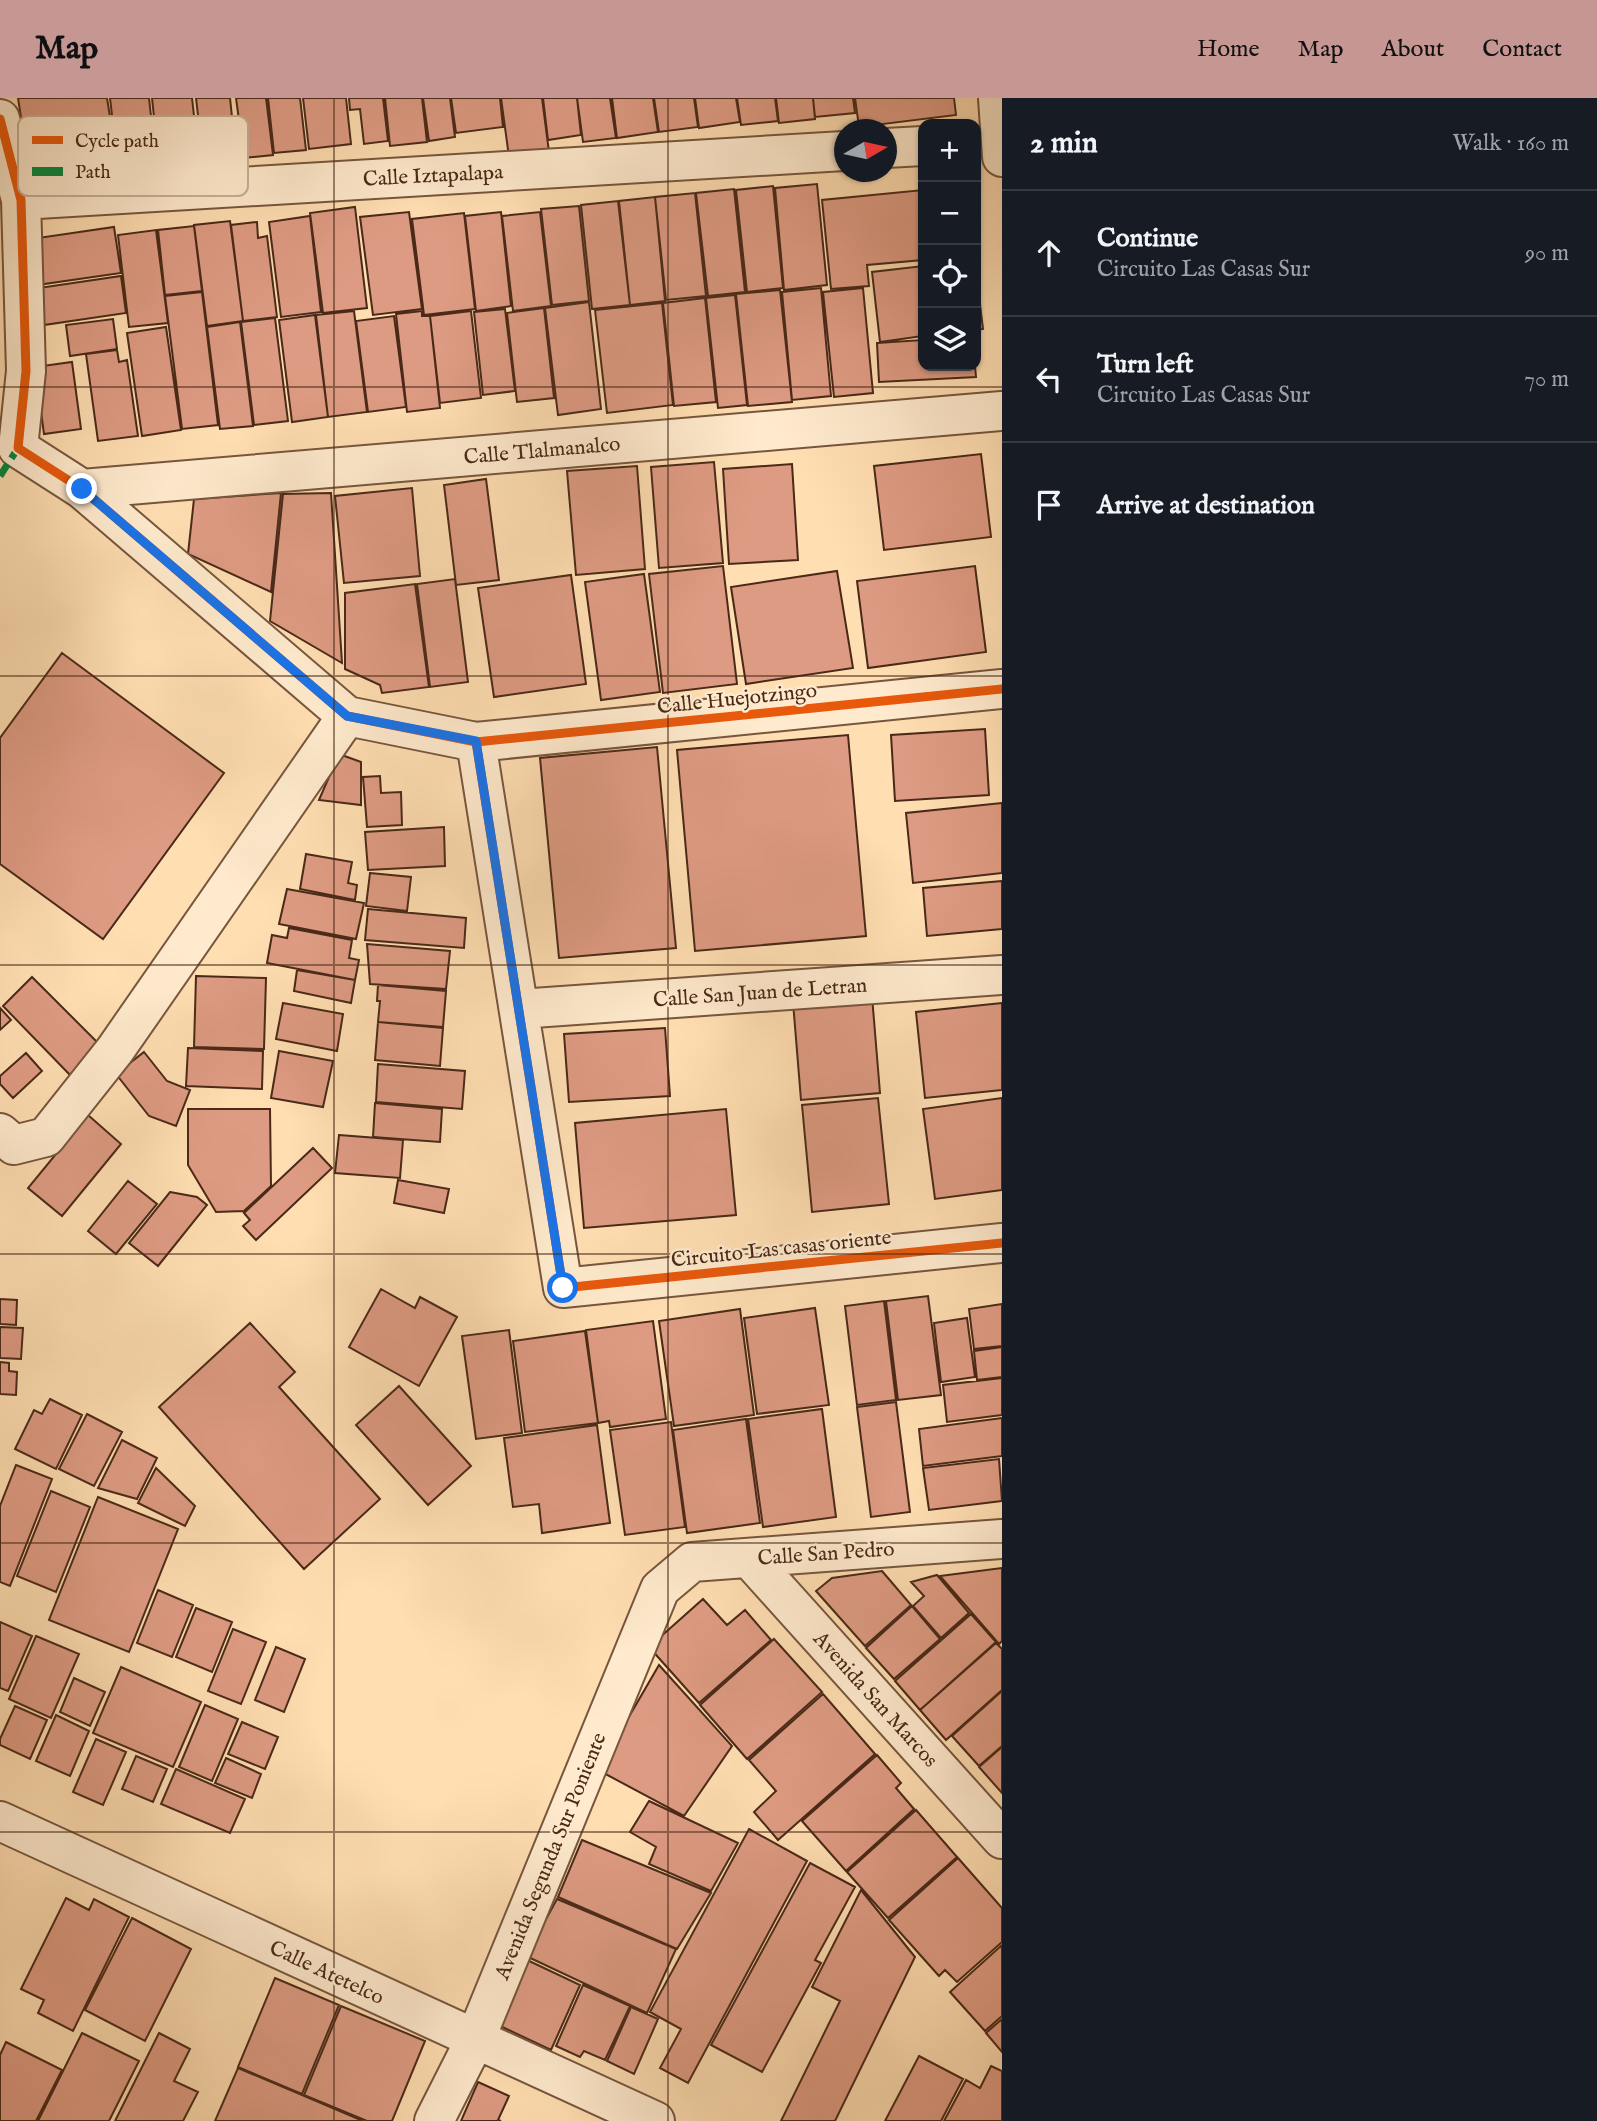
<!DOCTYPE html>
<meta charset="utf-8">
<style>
body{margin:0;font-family:"IM FELL English",serif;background:#20242c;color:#f1f3f6}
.controls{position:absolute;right:21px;top:21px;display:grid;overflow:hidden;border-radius:14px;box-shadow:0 2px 5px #0004}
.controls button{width:63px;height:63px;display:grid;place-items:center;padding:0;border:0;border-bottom:2px solid #363941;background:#171b24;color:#f1f3f6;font:35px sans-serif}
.compass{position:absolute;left:834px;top:21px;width:63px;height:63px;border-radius:50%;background:#171b24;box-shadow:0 2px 5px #0004;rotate:81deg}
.stop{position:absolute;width:21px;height:21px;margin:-16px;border:5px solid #1a73e8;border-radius:50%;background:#fff}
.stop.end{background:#1a73e8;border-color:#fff;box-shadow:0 2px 7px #0008}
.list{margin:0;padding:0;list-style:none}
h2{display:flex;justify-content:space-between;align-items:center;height:91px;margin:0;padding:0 28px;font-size:30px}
h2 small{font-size:23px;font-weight:400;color:#9ea1a6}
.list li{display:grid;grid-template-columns:46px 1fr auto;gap:21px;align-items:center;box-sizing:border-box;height:126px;padding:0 28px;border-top:2px solid #363941}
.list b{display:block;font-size:26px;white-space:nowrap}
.list p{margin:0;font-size:23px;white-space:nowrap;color:#9ea1a6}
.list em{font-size:23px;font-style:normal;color:#9ea1a6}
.icon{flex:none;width:38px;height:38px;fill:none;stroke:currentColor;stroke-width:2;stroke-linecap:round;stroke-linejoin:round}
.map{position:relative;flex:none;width:1002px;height:2023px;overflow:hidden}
header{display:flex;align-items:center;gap:42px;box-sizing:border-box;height:98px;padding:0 35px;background:#c59692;color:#111}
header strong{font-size:33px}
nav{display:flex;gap:38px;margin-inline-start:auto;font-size:24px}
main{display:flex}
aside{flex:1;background:#171b24}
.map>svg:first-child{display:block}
.building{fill:#de9b83;stroke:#4a2918;stroke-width:2}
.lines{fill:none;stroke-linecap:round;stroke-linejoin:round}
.minor-casing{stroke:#77563e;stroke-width:42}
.minor{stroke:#ffeacd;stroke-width:38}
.quiet{stroke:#00873e;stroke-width:7;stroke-dasharray:14 7;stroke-linecap:butt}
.cycleway-casing{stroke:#ffeacd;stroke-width:13}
.cycleway{stroke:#e8590c;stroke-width:9}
.route{stroke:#1a73e8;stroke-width:9}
.grid{fill:none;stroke:#4a2918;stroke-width:2;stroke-opacity:0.55}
.labels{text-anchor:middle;stroke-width:5;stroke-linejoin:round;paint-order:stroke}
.street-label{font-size:21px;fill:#4a2918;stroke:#ffeacd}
.key{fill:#ffeacd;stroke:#c9b097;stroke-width:2}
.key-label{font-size:19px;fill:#4a2918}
</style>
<header>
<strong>Map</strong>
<nav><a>Home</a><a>Map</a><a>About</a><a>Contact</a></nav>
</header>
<main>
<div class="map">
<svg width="1002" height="2023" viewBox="0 0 1002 2023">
<rect width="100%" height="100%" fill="#ffdeb2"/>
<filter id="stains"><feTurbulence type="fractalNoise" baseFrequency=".00286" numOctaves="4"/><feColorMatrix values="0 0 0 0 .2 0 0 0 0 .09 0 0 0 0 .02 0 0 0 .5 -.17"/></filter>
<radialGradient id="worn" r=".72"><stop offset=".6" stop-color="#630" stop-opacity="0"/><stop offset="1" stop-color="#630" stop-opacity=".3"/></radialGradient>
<path class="building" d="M 18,0 L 107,0 L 110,19 L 23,32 Z
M 110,0 L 149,0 L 156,64 L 118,69 Z
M 152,0 L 192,0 L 199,62 L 159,66 Z
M 196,0 L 230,0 L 236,57 L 203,61 Z
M 236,0 L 266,0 L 273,57 L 244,60 Z
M 268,0 L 300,0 L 306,52 L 274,55 Z
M 303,0 L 346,0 L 351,46 L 309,51 Z
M 349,0 L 383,0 L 388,43 L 364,46 L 360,11 L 350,12 Z
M 385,0 L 422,0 L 427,44 L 390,48 Z
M 423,0 L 450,0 L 455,39 L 429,43 Z
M 451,0 L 500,0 L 503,29 L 456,35 Z
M 501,0 L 542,0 L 549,54 L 509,59 Z
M 543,0 L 577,0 L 581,37 L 548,42 Z
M 577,0 L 610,0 L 616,40 L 583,44 Z
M 612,0 L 653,0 L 658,34 L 617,40 Z
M 654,0 L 694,0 L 698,29 L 659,34 Z
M 695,0 L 736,0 L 740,24 L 699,30 Z
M 737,0 L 775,0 L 778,23 L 741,27 Z
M 776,0 L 813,0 L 815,21 L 779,25 Z
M 813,0 L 853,0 L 855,15 L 815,19 Z
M 855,0 L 954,0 L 956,17 L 859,29 Z
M 817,86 L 827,187 L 784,192 L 775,90 Z
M 773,88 L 783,190 L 747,194 L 736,92 Z
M 734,91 L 745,194 L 708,198 L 696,95 Z
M 923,92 L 923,162 L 867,167 L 869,188 L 831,191 L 822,102 Z
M 695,95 L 706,198 L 666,202 L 655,99 Z
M 655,99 L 665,203 L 630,207 L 619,103 Z
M 618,103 L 630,207 L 592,211 L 581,107 Z
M 579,108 L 589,203 L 552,207 L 541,111 Z
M 355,109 L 367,210 L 323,215 L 310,115 Z
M 409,114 L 422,211 L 373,217 L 360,119 Z
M 501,114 L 511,208 L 476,213 L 465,118 Z
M 540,114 L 551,208 L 513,213 L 502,118 Z
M 464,115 L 475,211 L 424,217 L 412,121 Z
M 310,118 L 321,214 L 281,219 L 269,124 Z
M 230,123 L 243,223 L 207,228 L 194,127 Z
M 257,124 L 258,140 L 267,138 L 277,219 L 243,223 L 231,127 Z
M 194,128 L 202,193 L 165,197 L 158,132 Z
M 114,129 L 121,175 L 37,187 L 31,141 Z
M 156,132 L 168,225 L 129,229 L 118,137 Z
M 923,168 L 923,238 L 880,244 L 872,174 Z
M 121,178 L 126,215 L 37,228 L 32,191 Z
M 821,190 L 831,298 L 792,302 L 782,194 Z
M 863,190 L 873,295 L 834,299 L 823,194 Z
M 780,192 L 792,304 L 748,308 L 736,196 Z
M 202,194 L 218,327 L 182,331 L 165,198 Z
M 735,197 L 747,307 L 718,310 L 706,200 Z
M 976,198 L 979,198 L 983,231 L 976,232 Z
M 705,200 L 716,304 L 674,308 L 663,205 Z
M 589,204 L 601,311 L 558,317 L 545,210 Z
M 662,205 L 673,307 L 607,315 L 595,212 Z
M 544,210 L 554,300 L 517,304 L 507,215 Z
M 505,211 L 515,293 L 483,297 L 474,214 Z
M 354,213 L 367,314 L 328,319 L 316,217 Z
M 422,213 L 422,218 L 430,218 L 440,310 L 407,314 L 396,216 Z
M 471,213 L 481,300 L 440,305 L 430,218 Z
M 315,217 L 328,319 L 292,324 L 279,222 Z
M 394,218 L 406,309 L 368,314 L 356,223 Z
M 275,220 L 288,323 L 254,327 L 241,224 Z
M 113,221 L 117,251 L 70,258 L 66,227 Z
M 240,224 L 253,328 L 220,331 L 207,229 Z
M 166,229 L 181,332 L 142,338 L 127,235 Z
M 923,242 L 923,268 L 975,268 L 976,279 L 879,284 L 877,245 Z
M 117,252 L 119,264 L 127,262 L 138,338 L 98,343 L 86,256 Z
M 72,264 L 81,331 L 44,336 L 35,269 Z
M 981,356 L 991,439 L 884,452 L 874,368 Z
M 714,364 L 723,465 L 659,470 L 651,369 Z
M 792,366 L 798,462 L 729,466 L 723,371 Z
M 637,368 L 645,471 L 576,477 L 567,373 Z
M 486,381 L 499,482 L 456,487 L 444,387 Z
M 412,390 L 420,478 L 344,485 L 335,398 Z
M 281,395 L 271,494 L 188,456 L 194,401 Z
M 331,395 L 342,565 L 270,523 L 283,396 Z
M 723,468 L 737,586 L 663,595 L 649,476 Z
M 975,468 L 986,554 L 868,570 L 857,483 Z
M 837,473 L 853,570 L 746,586 L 731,489 Z
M 644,476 L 660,594 L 601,602 L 585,484 Z
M 571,477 L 586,586 L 494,599 L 478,490 Z
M 455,481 L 468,584 L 430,589 L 417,486 Z
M 415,486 L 429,589 L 382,595 L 380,587 L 345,571 L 345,495 Z
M 62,555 L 224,675 L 103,841 L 0,766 L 0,640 Z
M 985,631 L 989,697 L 895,703 L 891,637 Z
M 848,637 L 866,838 L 695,853 L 677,652 Z
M 657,649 L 676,850 L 559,860 L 540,660 Z
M 339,656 L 361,664 L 361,707 L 319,702 Z
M 380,678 L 381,695 L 401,694 L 402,727 L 367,729 L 363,679 Z
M 1002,705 L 1002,775 L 913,785 L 906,715 Z
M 444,729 L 445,768 L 368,772 L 365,734 Z
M 306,756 L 352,764 L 348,785 L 357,787 L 355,802 L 300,791 Z
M 370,775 L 411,779 L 407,813 L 366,808 Z
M 1002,783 L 1002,831 L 927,838 L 923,790 Z
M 287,791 L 364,805 L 356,841 L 279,826 Z
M 368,811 L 466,820 L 464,850 L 365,842 Z
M 289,830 L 352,842 L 349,860 L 359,862 L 355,882 L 267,865 L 272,837 L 287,840 Z
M 367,846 L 450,853 L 446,891 L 370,886 Z
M 297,872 L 355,882 L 351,905 L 294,893 Z
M 196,878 L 266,880 L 264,951 L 194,949 Z
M 32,879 L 101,948 L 71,978 L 3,908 Z
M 378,887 L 446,893 L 443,929 L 378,924 L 380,903 L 377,903 Z
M 872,898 L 880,995 L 801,1002 L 793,904 Z
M 283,905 L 343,916 L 337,953 L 276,941 Z
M 1002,905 L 1002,992 L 925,1000 L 916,914 Z
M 0,910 L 11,922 L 0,932 Z
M 378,924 L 443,930 L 440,968 L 375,962 Z
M 665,930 L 670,998 L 569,1004 L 564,936 Z
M 188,950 L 263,953 L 262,991 L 186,988 Z
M 279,953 L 333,963 L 323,1009 L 271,1000 Z
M 144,954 L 167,983 L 190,992 L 176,1028 L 149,1018 L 116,976 Z
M 26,955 L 42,973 L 13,1000 L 0,986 L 0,978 Z
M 378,966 L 465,973 L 462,1011 L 376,1004 Z
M 878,1000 L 889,1106 L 812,1114 L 802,1007 Z
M 1002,1000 L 1002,1092 L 935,1101 L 923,1011 Z
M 375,1005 L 442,1011 L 440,1044 L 373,1039 Z
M 188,1011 L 270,1011 L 271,1088 L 244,1113 L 216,1114 L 188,1067 Z
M 726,1011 L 736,1117 L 584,1130 L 575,1025 Z
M 88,1017 L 121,1046 L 62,1118 L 28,1090 Z
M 339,1037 L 403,1042 L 400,1080 L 335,1075 Z
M 313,1050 L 332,1070 L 256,1142 L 243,1128 L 250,1122 L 244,1115 Z
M 398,1082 L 449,1091 L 444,1115 L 394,1105 Z
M 128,1083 L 157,1106 L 116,1156 L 88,1133 Z
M 170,1094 L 197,1099 L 207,1107 L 158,1168 L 129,1145 Z
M 381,1191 L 415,1210 L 420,1199 L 457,1219 L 419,1288 L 349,1249 Z
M 928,1198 L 941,1297 L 898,1302 L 886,1203 Z
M 0,1201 L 17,1202 L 16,1227 L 0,1226 Z
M 884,1203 L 896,1302 L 857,1307 L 845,1208 Z
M 1002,1206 L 1002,1248 L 974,1251 L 969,1211 Z
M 815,1210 L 829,1307 L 757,1316 L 744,1220 Z
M 740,1211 L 754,1317 L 674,1328 L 659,1223 Z
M 967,1220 L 975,1279 L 941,1284 L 934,1225 Z
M 653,1223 L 666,1321 L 610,1329 L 609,1323 L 598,1325 L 586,1232 Z
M 250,1225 L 295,1274 L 279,1289 L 380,1401 L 304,1471 L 159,1309 Z
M 0,1229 L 23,1230 L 21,1261 L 0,1260 Z
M 509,1232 L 522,1335 L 476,1341 L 462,1238 Z
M 585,1233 L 598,1325 L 525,1334 L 513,1243 Z
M 1002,1249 L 1002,1279 L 977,1282 L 974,1253 Z
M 0,1264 L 9,1265 L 9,1273 L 17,1274 L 16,1297 L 0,1296 Z
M 1002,1280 L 1002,1317 L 947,1324 L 943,1287 Z
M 399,1288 L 471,1368 L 428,1407 L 356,1327 Z
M 50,1301 L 82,1317 L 56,1371 L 15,1351 L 34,1312 L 42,1316 Z
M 896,1304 L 910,1414 L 871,1419 L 857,1309 Z
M 822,1311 L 836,1419 L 763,1429 L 748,1321 Z
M 87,1316 L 122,1334 L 94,1388 L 59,1371 Z
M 1002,1320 L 1002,1358 L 923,1368 L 919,1331 Z
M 746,1321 L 760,1425 L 687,1435 L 673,1332 Z
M 671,1324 L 685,1429 L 625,1437 L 610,1332 Z
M 597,1327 L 610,1425 L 542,1435 L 539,1406 L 513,1409 L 504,1340 Z
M 122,1342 L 157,1360 L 137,1401 L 98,1390 Z
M 999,1361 L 1002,1403 L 929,1412 L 923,1370 Z
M 16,1367 L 52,1381 L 10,1488 L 0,1484 L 0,1408 Z
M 156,1370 L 195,1408 L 185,1428 L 138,1405 Z
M 51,1393 L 90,1409 L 56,1494 L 17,1478 Z
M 98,1399 L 178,1431 L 129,1554 L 49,1522 Z
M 1002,1470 L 1002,1543 L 999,1546 L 940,1478 Z
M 882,1473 L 911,1507 L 865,1548 L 816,1493 L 832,1480 Z
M 937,1477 L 969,1515 L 941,1540 L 913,1508 L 924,1498 L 911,1484 Z
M 158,1492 L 193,1507 L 172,1559 L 137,1545 Z
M 703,1501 L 727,1527 L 745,1512 L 771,1542 L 699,1605 L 649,1549 Z
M 912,1508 L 940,1541 L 894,1581 L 866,1550 Z
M 196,1510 L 232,1524 L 212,1574 L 176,1559 Z
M 971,1516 L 996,1544 L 920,1612 L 895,1583 Z
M 0,1524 L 32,1538 L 8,1593 L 0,1590 Z
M 233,1531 L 266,1544 L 241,1606 L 208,1593 Z
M 36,1538 L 79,1556 L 51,1620 L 9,1601 Z
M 774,1541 L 822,1594 L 747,1661 L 700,1607 Z
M 996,1545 L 1002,1551 L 1002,1592 L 946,1642 L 920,1612 Z
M 276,1549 L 305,1561 L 284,1614 L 255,1602 Z
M 659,1567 L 732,1648 L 684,1718 L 598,1672 Z
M 121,1569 L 201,1604 L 173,1669 L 93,1635 Z
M 74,1580 L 105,1594 L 90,1628 L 60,1614 Z
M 1002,1593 L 1002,1648 L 979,1668 L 952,1638 Z
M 823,1596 L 875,1656 L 778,1742 L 754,1714 L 776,1693 L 749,1662 Z
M 205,1607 L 238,1621 L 212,1683 L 179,1669 Z
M 15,1608 L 47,1622 L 30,1661 L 0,1647 L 0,1641 Z
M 56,1617 L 89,1633 L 70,1678 L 36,1663 Z
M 242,1624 L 278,1639 L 265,1671 L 228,1656 Z
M 96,1641 L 126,1654 L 103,1707 L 73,1694 Z
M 1002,1649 L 1002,1695 L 979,1669 Z
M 877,1657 L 901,1685 L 896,1690 L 914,1711 L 846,1773 L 802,1723 Z
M 136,1658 L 167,1671 L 153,1704 L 122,1691 Z
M 226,1660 L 261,1676 L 252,1700 L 215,1685 Z
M 176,1671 L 245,1701 L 230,1735 L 161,1706 Z
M 649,1703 L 738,1745 L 711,1793 L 649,1766 L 656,1749 L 630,1734 Z
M 916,1712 L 957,1759 L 888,1820 L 847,1774 Z
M 749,1731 L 807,1763 L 688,1985 L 660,1970 L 681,1931 L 650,1914 Z
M 582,1742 L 711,1795 L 677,1851 L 558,1799 Z
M 958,1760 L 1002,1810 L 1002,1844 L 957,1884 L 945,1872 L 939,1878 L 889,1822 Z
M 810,1765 L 855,1789 L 815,1862 L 821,1865 L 762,1974 L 711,1947 Z
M 861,1792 L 915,1859 L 835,2023 L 781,2023 L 840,1903 L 812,1889 Z
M 66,1800 L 89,1812 L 94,1801 L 129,1819 L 73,1933 L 38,1915 L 44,1902 L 21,1891 Z
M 557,1801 L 676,1851 L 647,1915 L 526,1858 Z
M 132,1820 L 191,1851 L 145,1943 L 85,1912 Z
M 1002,1847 L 1002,1918 L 985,1933 L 950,1894 Z
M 525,1861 L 580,1887 L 551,1952 L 496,1926 Z
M 275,1880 L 339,1907 L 302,1996 L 238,1969 Z
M 583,1887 L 630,1908 L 605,1962 L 584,1953 L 580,1959 L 556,1948 Z
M 341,1908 L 425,1943 L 392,2023 L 367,2023 L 304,1997 Z
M 631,1909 L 658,1921 L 634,1976 L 607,1963 Z
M 1002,1921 L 1002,1954 L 986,1935 Z
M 82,1935 L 139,1963 L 109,2023 L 38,2023 Z
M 159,1935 L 190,1951 L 174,1983 L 198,1994 L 183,2023 L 115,2023 Z
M 6,1944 L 62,1972 L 36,2023 L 0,2023 L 0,1957 Z
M 919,1958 L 963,1981 L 941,2023 L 885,2023 Z
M 991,1968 L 1002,1973 L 1002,2023 L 944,2023 L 966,1982 L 980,1990 Z
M 238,1970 L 363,2023 L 215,2023 Z
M 478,1984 L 509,1998 L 498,2022 L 501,2023 L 461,2023 Z"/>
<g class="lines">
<g class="minor-casing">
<path id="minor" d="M 998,0 L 1002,59
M 0,21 L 21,102 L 26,273 L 18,350 L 82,391 L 347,618 L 476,644 L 1002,591
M 886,50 L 923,48
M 21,102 L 844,53
M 82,391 L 1002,313
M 476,644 L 563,1190 L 1002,1145
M 519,911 L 1002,877
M 0,1035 L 14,1047 L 46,1039 L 115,952 L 347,618
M 750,1461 L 1002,1741
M 0,1723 L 655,2023
M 434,2023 L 475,1942 L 660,1491 L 692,1464 L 1002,1441"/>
</g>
<use href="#minor" class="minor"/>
<path class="quiet" d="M 0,378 L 18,350"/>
<g class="cycleway-casing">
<path id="cycleway" d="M 0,21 L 21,102 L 26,273 L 18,350 L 82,391 L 347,618 L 476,644 L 1002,591
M 476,644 L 563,1190 L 1002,1145"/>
</g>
<use href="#cycleway" class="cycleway"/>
</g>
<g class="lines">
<path class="route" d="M 82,391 L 347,618 L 476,643 L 563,1190"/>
</g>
<path class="grid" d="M 334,0 L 334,2023M 668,0 L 668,2023M 0,289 L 1002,289M 0,578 L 1002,578M 0,867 L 1002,867M 0,1156 L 1002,1156M 0,1445 L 1002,1445M 0,1734 L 1002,1734"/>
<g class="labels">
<g class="street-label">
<text transform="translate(433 77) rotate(-3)" y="7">Calle Iztapalapa</text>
<text transform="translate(542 352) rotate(-5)" y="7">Calle Tlalmanalco</text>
<text transform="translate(737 600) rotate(-6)" y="7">Calle Huejotzingo</text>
<text transform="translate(760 894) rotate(-4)" y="7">Calle San Juan de Letran</text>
<text transform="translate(781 1150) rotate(-6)" y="7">Circuito Las casas oriente</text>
<text transform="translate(826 1455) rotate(-4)" y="7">Calle San Pedro</text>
<text transform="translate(876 1601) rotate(48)" y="7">Avenida San Marcos</text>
<text transform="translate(550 1758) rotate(-68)" y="7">Avenida Segunda Sur Poniente</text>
<text transform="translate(327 1874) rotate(25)" y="7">Calle Atetelco</text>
</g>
</g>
<rect x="18" y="18" width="230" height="80" rx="10" class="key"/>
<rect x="32" y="38" width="31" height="8" fill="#e8590c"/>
<rect x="32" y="69" width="31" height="9" fill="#00873e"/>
<g class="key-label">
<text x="75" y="49">Cycle path</text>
<text x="75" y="80">Path</text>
</g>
<rect width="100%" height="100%" filter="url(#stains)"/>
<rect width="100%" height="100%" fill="url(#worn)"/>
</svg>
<div class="controls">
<button>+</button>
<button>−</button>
<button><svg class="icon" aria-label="locate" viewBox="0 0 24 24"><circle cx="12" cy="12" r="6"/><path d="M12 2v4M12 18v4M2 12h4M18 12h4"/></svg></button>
<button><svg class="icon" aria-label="layers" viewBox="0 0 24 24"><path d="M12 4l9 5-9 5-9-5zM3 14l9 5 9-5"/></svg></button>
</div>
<svg class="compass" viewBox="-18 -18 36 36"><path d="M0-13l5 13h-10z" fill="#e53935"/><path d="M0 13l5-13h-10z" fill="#9ea1a6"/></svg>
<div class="stop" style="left:563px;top:1190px"></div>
<div class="stop end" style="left:82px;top:391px"></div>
</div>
<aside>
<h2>2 min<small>Walk · 160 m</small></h2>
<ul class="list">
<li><svg class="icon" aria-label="ahead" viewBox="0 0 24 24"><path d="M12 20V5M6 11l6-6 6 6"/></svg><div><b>Continue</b><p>Circuito Las Casas Sur</p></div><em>90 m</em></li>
<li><svg class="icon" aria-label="left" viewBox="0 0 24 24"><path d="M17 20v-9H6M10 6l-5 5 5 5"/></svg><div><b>Turn left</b><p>Circuito Las Casas Sur</p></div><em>70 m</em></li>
<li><svg class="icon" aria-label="arrive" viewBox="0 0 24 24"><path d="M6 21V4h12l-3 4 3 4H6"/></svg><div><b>Arrive at destination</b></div></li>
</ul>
</aside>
</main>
